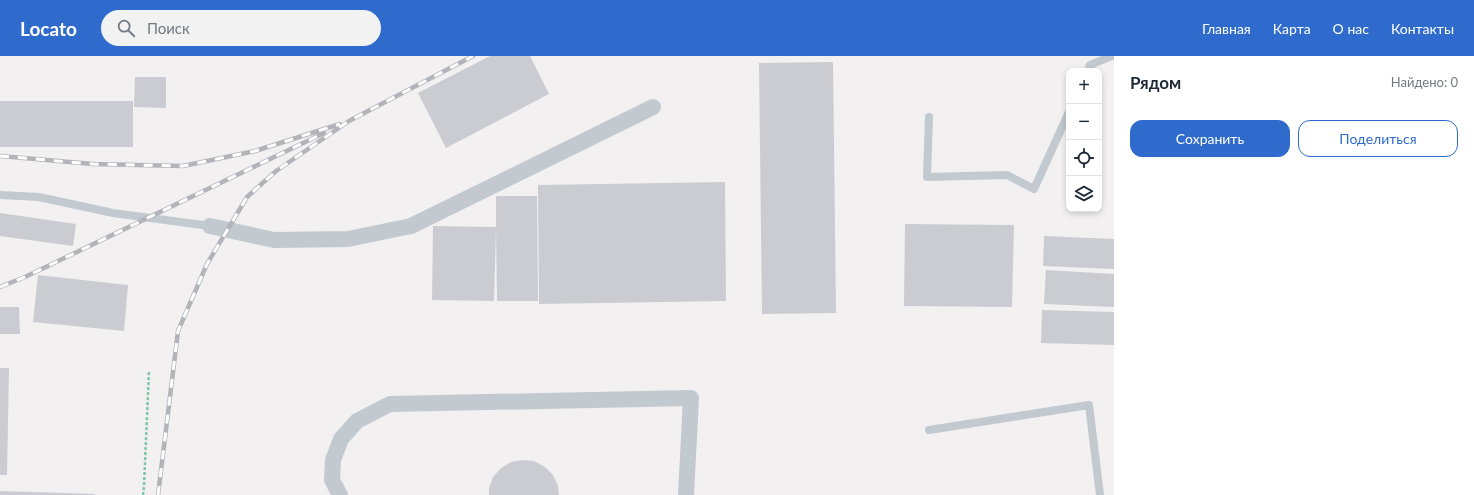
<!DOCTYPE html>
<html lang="ru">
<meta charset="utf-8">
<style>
body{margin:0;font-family:Lato,sans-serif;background:#f2f2f3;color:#1f2937}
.controls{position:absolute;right:12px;top:12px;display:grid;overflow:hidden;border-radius:8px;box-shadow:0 2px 6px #0003}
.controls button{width:36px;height:36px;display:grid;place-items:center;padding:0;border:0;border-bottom:1px solid #e0e1e3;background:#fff;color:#1f2937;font:20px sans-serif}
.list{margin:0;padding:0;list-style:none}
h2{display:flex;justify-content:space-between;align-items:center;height:52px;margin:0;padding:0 16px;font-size:17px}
h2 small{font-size:13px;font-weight:400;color:#747a83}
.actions{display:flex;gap:8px;padding:12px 16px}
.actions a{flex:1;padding:9px 0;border:1px solid #2f6bcc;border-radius:12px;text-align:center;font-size:14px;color:#2f6bcc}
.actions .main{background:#2f6bcc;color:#fff}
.icon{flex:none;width:22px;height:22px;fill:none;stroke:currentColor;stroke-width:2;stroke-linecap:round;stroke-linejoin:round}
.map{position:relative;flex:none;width:1114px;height:439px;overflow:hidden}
header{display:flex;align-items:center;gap:24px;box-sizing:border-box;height:56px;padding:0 20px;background:#2f6bcc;color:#fff}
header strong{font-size:19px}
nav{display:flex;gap:22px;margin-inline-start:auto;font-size:14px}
.search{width:280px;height:36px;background:#f2f2f3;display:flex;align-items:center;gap:10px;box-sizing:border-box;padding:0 14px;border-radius:22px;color:#747a83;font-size:15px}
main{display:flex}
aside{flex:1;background:#fff}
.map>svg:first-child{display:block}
.building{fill:#cbccd1}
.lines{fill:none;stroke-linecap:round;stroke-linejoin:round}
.path{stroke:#7fc4a6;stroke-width:2.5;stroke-dasharray:3 2;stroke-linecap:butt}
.lane{stroke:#c2c9cf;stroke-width:8}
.street{stroke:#c2c9cf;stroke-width:16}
.rail-casing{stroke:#b2b4b9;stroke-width:4.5}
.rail{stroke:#fff;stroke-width:3;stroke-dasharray:9;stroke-linecap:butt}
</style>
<header>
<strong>Locato</strong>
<div class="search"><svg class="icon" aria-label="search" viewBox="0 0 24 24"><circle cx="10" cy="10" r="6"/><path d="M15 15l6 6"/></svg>Поиск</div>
<nav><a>Главная</a><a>Карта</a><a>О нас</a><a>Контакты</a></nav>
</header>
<main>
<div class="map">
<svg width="1114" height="439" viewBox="0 0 1114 439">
<rect width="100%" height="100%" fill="#f2f0f0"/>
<path class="building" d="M 490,0 L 530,0 L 549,38 L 446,92 L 418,37 Z
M 833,6 L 836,257 L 762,258 L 759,7 Z
M 135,21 L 166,21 L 166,52 L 134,51 Z
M 0,45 L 133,45 L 133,91 L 0,91 Z
M 725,126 L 726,245 L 539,248 L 538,129 Z
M 496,140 L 537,140 L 538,245 L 497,245 L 496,173 L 494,245 L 432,244 L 433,170 L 496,171 Z
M 0,157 L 76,168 L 73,190 L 0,180 Z
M 905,168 L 1014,169 L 1012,251 L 904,250 Z
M 1044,180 L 1114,183 L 1114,213 L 1043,210 Z
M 1046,214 L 1114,218 L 1114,251 L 1044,248 Z
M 38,219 L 128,229 L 124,275 L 33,266 Z
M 0,251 L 19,251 L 20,278 L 0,278 Z
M 1042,254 L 1114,256 L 1114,289 L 1041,287 Z
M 0,312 L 9,312 L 7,419 L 0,419 Z
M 522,404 L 534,405 L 545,411 L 553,419 L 558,430 L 559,439 L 489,439 L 489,432 L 493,421 L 501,412 L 511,406 Z
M 0,435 L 95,438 L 95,439 L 0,439 Z"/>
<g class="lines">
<path class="path" d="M 143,439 L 144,430 L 149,315"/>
<path class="lane" d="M 1088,15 L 1090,9 L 1112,0
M 929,61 L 927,121 L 1007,119 L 1034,133 L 1069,56
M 0,139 L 39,141 L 113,157 L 210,170
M 929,374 L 1089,349 L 1100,439"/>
<path class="street" d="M 210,170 L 274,184 L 348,183 L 411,170 L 653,51
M 340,439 L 332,424 L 333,404 L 341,383 L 357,365 L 390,348 L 691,342 L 686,439"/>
<g class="rail-casing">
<path id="rail" d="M 0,100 L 93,108 L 183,110 L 255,95 L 340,68
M 0,231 L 25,221 L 324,77
M 158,439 L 178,275 L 207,208 L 247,141 L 276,115 L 349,65 L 473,0"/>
</g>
<use href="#rail" class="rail"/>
</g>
</svg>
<div class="controls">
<button>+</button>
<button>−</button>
<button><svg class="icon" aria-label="locate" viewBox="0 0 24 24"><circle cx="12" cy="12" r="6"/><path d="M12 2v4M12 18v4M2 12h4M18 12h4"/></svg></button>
<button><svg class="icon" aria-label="layers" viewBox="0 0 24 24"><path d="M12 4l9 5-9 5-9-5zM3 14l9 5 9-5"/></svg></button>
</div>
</div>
<aside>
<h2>Рядом<small>Найдено: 0</small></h2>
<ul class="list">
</ul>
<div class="actions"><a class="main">Сохранить</a><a>Поделиться</a></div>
</aside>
</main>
